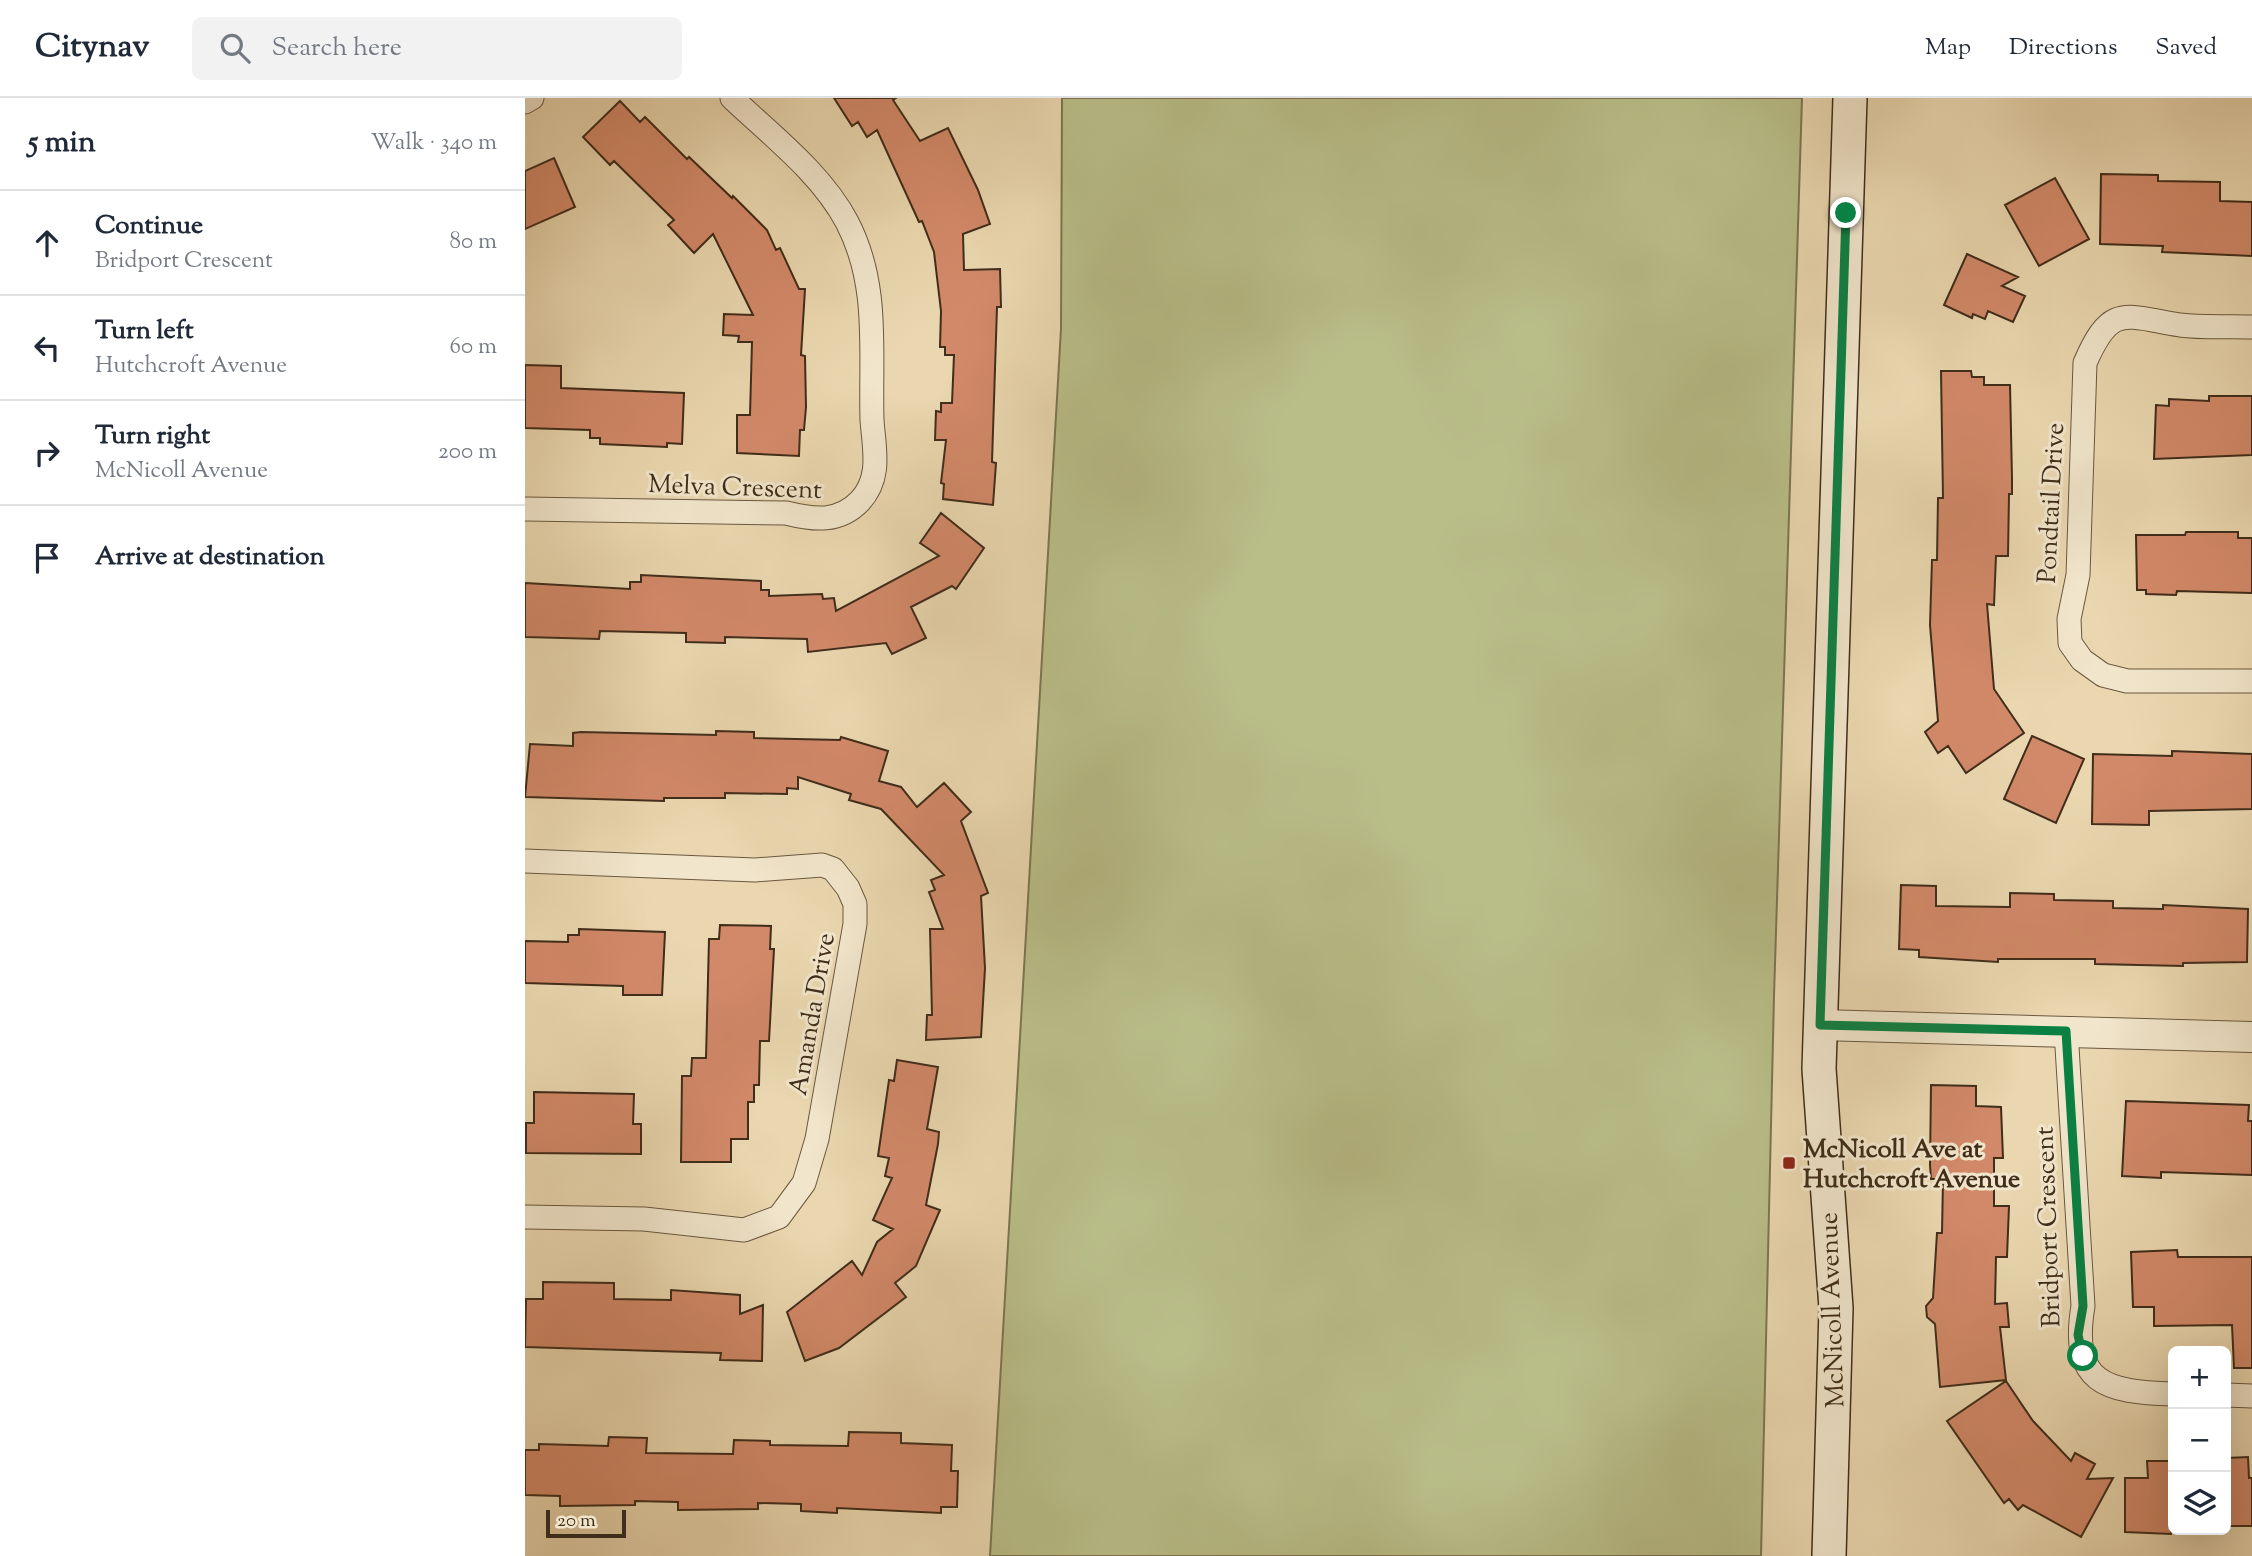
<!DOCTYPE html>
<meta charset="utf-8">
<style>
body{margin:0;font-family:"Sorts Mill Goudy",serif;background:#f2f2f3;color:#1f2937}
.controls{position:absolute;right:21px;bottom:21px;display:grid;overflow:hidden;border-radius:10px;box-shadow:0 7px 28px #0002}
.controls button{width:63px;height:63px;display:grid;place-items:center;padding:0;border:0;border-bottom:2px solid #e0e1e3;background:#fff;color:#1f2937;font:35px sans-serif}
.scale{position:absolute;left:21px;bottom:18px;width:80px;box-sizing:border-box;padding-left:7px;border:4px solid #402d1a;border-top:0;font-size:19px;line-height:24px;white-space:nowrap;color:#402d1a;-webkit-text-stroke:5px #f1e5cb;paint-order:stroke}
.stop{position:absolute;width:21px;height:21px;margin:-16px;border:5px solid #0b8043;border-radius:50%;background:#fff}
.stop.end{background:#0b8043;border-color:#fff;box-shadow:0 2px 7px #0008}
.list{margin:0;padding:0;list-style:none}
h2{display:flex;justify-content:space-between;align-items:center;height:91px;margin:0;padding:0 28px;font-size:30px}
h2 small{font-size:23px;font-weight:400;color:#747a83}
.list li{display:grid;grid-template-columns:46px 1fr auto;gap:21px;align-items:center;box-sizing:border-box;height:105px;padding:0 28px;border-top:2px solid #e0e1e3}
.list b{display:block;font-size:26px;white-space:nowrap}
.list p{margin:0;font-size:23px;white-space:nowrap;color:#747a83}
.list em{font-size:23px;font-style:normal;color:#747a83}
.icon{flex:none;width:38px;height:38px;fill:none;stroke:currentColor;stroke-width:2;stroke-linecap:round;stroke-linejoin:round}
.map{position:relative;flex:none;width:1727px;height:1458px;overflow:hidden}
header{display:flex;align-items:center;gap:42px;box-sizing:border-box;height:98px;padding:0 35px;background:#fff;border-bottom:2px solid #e0e1e3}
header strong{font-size:33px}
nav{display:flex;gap:38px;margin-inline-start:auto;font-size:24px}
.search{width:490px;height:63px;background:#f2f2f3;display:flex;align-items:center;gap:18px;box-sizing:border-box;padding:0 24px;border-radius:10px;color:#747a83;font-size:26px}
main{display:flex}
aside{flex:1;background:#fff}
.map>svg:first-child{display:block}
.green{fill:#b9be89;stroke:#7c7652;stroke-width:2}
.building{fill:#d28969;stroke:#402d1a;stroke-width:2}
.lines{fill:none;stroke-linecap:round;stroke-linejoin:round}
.minor-casing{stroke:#6a583f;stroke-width:25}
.tertiary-casing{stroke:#6a583f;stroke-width:32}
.secondary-casing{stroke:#402d1a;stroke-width:36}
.minor{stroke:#f1e5cb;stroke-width:23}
.tertiary{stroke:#f1e5cb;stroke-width:30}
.secondary{stroke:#f1e5cb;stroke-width:33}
.route{stroke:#0b8043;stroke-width:9}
.poi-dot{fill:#8f2418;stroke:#f1e5cb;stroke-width:2.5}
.labels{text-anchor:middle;stroke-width:6;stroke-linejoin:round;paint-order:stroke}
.street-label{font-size:26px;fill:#402d1a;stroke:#f1e5cb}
.poi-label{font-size:26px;font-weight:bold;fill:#402d1a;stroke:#f1e5cb;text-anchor:start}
</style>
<header>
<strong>Citynav</strong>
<div class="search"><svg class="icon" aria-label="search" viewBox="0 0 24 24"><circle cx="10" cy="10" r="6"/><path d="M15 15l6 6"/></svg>Search here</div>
<nav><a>Map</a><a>Directions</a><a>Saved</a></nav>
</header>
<main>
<aside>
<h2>5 min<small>Walk · 340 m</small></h2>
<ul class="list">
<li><svg class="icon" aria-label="ahead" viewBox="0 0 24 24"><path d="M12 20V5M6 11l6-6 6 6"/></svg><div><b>Continue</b><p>Bridport Crescent</p></div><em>80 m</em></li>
<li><svg class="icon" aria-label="left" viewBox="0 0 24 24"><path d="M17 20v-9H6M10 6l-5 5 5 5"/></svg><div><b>Turn left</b><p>Hutchcroft Avenue</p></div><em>60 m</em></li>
<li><svg class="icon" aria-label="right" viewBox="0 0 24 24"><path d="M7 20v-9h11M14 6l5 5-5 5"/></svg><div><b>Turn right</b><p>McNicoll Avenue</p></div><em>200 m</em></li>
<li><svg class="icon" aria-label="arrive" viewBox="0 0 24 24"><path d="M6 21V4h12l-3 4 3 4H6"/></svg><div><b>Arrive at destination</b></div></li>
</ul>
</aside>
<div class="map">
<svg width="1727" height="1458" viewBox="0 0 1727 1458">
<rect width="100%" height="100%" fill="#ead7af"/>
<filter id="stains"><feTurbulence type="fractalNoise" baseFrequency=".00286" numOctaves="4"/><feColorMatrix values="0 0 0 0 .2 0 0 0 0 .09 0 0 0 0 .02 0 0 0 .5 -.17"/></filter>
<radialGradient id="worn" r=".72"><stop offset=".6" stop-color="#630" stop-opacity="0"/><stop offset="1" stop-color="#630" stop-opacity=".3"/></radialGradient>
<path class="green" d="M 537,0 L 1277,0 L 1249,898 L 1236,1458 L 465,1458 L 536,231 Z"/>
<path class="building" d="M 309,0 L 371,0 L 368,2 L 395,43 L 423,30 L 453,92 L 465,126 L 438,136 L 439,172 L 475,171 L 476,209 L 472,209 L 467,364 L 471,365 L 468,407 L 418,401 L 419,386 L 416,385 L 421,342 L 410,342 L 411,313 L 416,314 L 416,305 L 427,305 L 429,257 L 420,257 L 420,249 L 415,249 L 416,213 L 409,154 L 397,123 L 394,124 L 352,32 L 342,39 L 333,24 L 327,28 Z
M 95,3 L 115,24 L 120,19 L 162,61 L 164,59 L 207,100 L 208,98 L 242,132 L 251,152 L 255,150 L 274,191 L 280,191 L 276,257 L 280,258 L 281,309 L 279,332 L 275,332 L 274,358 L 212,355 L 212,317 L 225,317 L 227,244 L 213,244 L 214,238 L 198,237 L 199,216 L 228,217 L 188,136 L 169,155 L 143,127 L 149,122 L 89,63 L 85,67 L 58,39 Z
M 29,60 L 50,109 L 0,131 L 0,73 Z
M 1576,76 L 1633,77 L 1633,83 L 1695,84 L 1695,103 L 1727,104 L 1727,158 L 1637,154 L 1638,148 L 1575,146 Z
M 1530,80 L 1564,141 L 1514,168 L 1480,107 Z
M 1442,156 L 1493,179 L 1477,188 L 1500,198 L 1488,224 L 1463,213 L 1460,221 L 1448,216 L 1447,220 L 1419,207 Z
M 0,267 L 36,268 L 36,290 L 159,295 L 157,346 L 142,345 L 142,349 L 75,346 L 75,340 L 65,340 L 65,332 L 0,330 Z
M 1416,273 L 1446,273 L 1447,279 L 1459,279 L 1459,287 L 1485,287 L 1487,380 L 1487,396 L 1484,396 L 1483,458 L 1471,458 L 1469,507 L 1462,506 L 1469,591 L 1499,635 L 1441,675 L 1423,648 L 1413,655 L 1400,634 L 1413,623 L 1405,527 L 1407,462 L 1412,462 L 1413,400 L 1418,400 Z
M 1684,298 L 1727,298 L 1727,357 L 1629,361 L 1631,307 L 1644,308 L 1644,301 L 1684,303 Z
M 416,415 L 459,450 L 431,491 L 427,488 L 386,509 L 401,540 L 367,556 L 361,545 L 283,554 L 282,541 L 200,539 L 200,545 L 161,544 L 161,535 L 75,533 L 74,541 L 0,539 L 0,485 L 105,491 L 105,484 L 116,484 L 116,477 L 236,483 L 236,492 L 244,492 L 244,498 L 297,496 L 298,501 L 309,500 L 311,513 L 414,458 L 395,445 Z
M 1661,434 L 1713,434 L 1713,440 L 1727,440 L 1727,495 L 1652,493 L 1651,497 L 1621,496 L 1621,492 L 1612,492 L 1611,437 L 1660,437 Z
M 191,633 L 229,634 L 229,640 L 315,642 L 316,639 L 363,653 L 354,683 L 376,689 L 392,709 L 419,685 L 446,714 L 436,723 L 463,795 L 456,798 L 460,870 L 456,939 L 401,942 L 402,917 L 407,917 L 405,831 L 418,831 L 404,794 L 410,792 L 406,782 L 419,777 L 356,711 L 324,702 L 326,696 L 273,679 L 273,691 L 262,690 L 262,696 L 200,695 L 200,700 L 139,700 L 139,703 L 0,699 L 5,646 L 48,648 L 48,635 L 56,634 L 191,637 Z
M 1507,638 L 1559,661 L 1531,725 L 1479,701 Z
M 1647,653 L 1727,656 L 1727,711 L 1624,713 L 1624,727 L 1567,726 L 1568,656 L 1647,658 Z
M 1376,787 L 1411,788 L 1411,808 L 1485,809 L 1485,795 L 1529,796 L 1529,802 L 1588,803 L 1588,810 L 1638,811 L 1638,807 L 1723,811 L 1722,864 L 1658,865 L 1658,868 L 1570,866 L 1570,861 L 1473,861 L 1473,864 L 1394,859 L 1394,852 L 1374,851 Z
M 195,827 L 246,828 L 245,851 L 249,851 L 244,943 L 235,943 L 234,987 L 229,987 L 229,1004 L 223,1004 L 223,1041 L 206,1041 L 206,1064 L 156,1064 L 157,978 L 166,978 L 167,960 L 181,960 L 184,841 L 194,841 Z
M 54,831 L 140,834 L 137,897 L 98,897 L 98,888 L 0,885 L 0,843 L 43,844 L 43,837 L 54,837 Z
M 372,962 L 413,969 L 402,1031 L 414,1034 L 413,1046 L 401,1107 L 415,1112 L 391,1168 L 370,1185 L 381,1199 L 314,1250 L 280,1263 L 262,1214 L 327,1163 L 337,1177 L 352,1144 L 368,1131 L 348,1122 L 367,1080 L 360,1078 L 364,1060 L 353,1058 L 364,982 L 369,983 Z
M 1406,987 L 1451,988 L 1451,1008 L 1476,1009 L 1478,1060 L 1469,1060 L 1469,1108 L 1484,1108 L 1482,1159 L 1471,1159 L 1470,1206 L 1482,1205 L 1484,1229 L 1475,1229 L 1481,1282 L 1415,1289 L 1410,1226 L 1402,1219 L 1401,1208 L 1408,1200 L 1412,1135 L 1417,1135 L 1418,1081 L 1406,1081 L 1405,1067 Z
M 9,994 L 109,996 L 108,1026 L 116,1026 L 116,1056 L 1,1055 L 1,1025 L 9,1025 Z
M 1601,1003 L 1724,1007 L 1723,1023 L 1727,1023 L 1727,1077 L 1636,1074 L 1636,1080 L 1597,1078 Z
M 1652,1152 L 1653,1159 L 1727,1159 L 1727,1270 L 1709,1270 L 1707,1227 L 1629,1228 L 1629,1209 L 1608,1209 L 1606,1154 Z
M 18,1184 L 89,1185 L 89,1201 L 146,1202 L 146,1192 L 215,1197 L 215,1216 L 238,1207 L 237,1263 L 195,1262 L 196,1255 L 0,1249 L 1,1201 L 18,1201 Z
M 1481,1283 L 1508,1323 L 1546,1363 L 1550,1355 L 1570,1366 L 1562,1381 L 1588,1380 L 1556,1439 L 1498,1407 L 1493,1412 L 1484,1401 L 1479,1405 L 1422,1323 Z
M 324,1334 L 376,1335 L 376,1345 L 427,1347 L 426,1373 L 433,1373 L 432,1409 L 416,1409 L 416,1415 L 312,1410 L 312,1415 L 276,1413 L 276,1406 L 233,1405 L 233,1411 L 153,1412 L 153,1404 L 110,1403 L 110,1407 L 35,1408 L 35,1398 L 0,1397 L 0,1352 L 14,1352 L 14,1346 L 83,1348 L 84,1339 L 122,1340 L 121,1355 L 208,1356 L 209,1342 L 245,1343 L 245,1347 L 323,1348 Z
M 1723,1359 L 1724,1380 L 1727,1380 L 1727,1428 L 1702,1428 L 1701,1360 Z
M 1622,1363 L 1644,1363 L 1646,1436 L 1600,1434 L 1600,1380 L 1623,1380 Z"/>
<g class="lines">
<g class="minor-casing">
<path id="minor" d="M 0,4 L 7,0
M 1727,229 C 1704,228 1678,230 1655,227 C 1599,218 1586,205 1560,265 L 1553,477 L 1544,521 L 1545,545 L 1557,562 L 1578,577 L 1602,583 L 1727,583
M 0,411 L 261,415 C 289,422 314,425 335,403 C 357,379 349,351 347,322 C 345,254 355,187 322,124 C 296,75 247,38 207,0
M 0,763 L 230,772 L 297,767 L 308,771 L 323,790 L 330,806 L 330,826 L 292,1041 L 279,1085 L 254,1119 L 219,1132 L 119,1121 L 0,1119
M 1541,933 L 1558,1208 C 1545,1286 1581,1294 1648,1296
M 1701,1297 L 1727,1298"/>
</g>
<g class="tertiary-casing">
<path id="tertiary" d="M 1295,927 L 1727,939"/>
</g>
<g class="secondary-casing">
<path id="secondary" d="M 1304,1458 L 1311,1210 L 1294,971 L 1325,0"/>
</g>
<use href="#minor" class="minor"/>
<use href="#tertiary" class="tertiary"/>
<use href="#secondary" class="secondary"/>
</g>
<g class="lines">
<path class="route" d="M 1321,115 L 1295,927 L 1541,933 L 1558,1208 L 1553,1237 L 1558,1258"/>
</g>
<rect class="poi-dot" x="1257" y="1058" width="14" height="14" rx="3.5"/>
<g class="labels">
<g class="street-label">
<text transform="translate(210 388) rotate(2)" y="9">Melva Crescent</text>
<text transform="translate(1525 405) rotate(-87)" y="9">Pondtail Drive</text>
<text transform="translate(286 916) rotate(-80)" y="9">Amanda Drive</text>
<text transform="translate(1522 1129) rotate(-92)" y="9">Bridport Crescent</text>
<text transform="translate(1306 1212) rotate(-92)" y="9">McNicoll Avenue</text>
</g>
<g class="poi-label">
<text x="1278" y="1059">McNicoll Ave at<tspan x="1278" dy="30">Hutchcroft Avenue</tspan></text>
</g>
</g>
<rect width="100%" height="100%" filter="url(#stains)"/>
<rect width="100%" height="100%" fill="url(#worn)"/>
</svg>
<div class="controls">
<button>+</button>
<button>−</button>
<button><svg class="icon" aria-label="layers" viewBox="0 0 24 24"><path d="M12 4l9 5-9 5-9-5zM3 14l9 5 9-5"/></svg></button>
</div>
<div class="scale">20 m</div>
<div class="stop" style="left:1558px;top:1258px"></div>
<div class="stop end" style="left:1321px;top:115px"></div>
</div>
</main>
